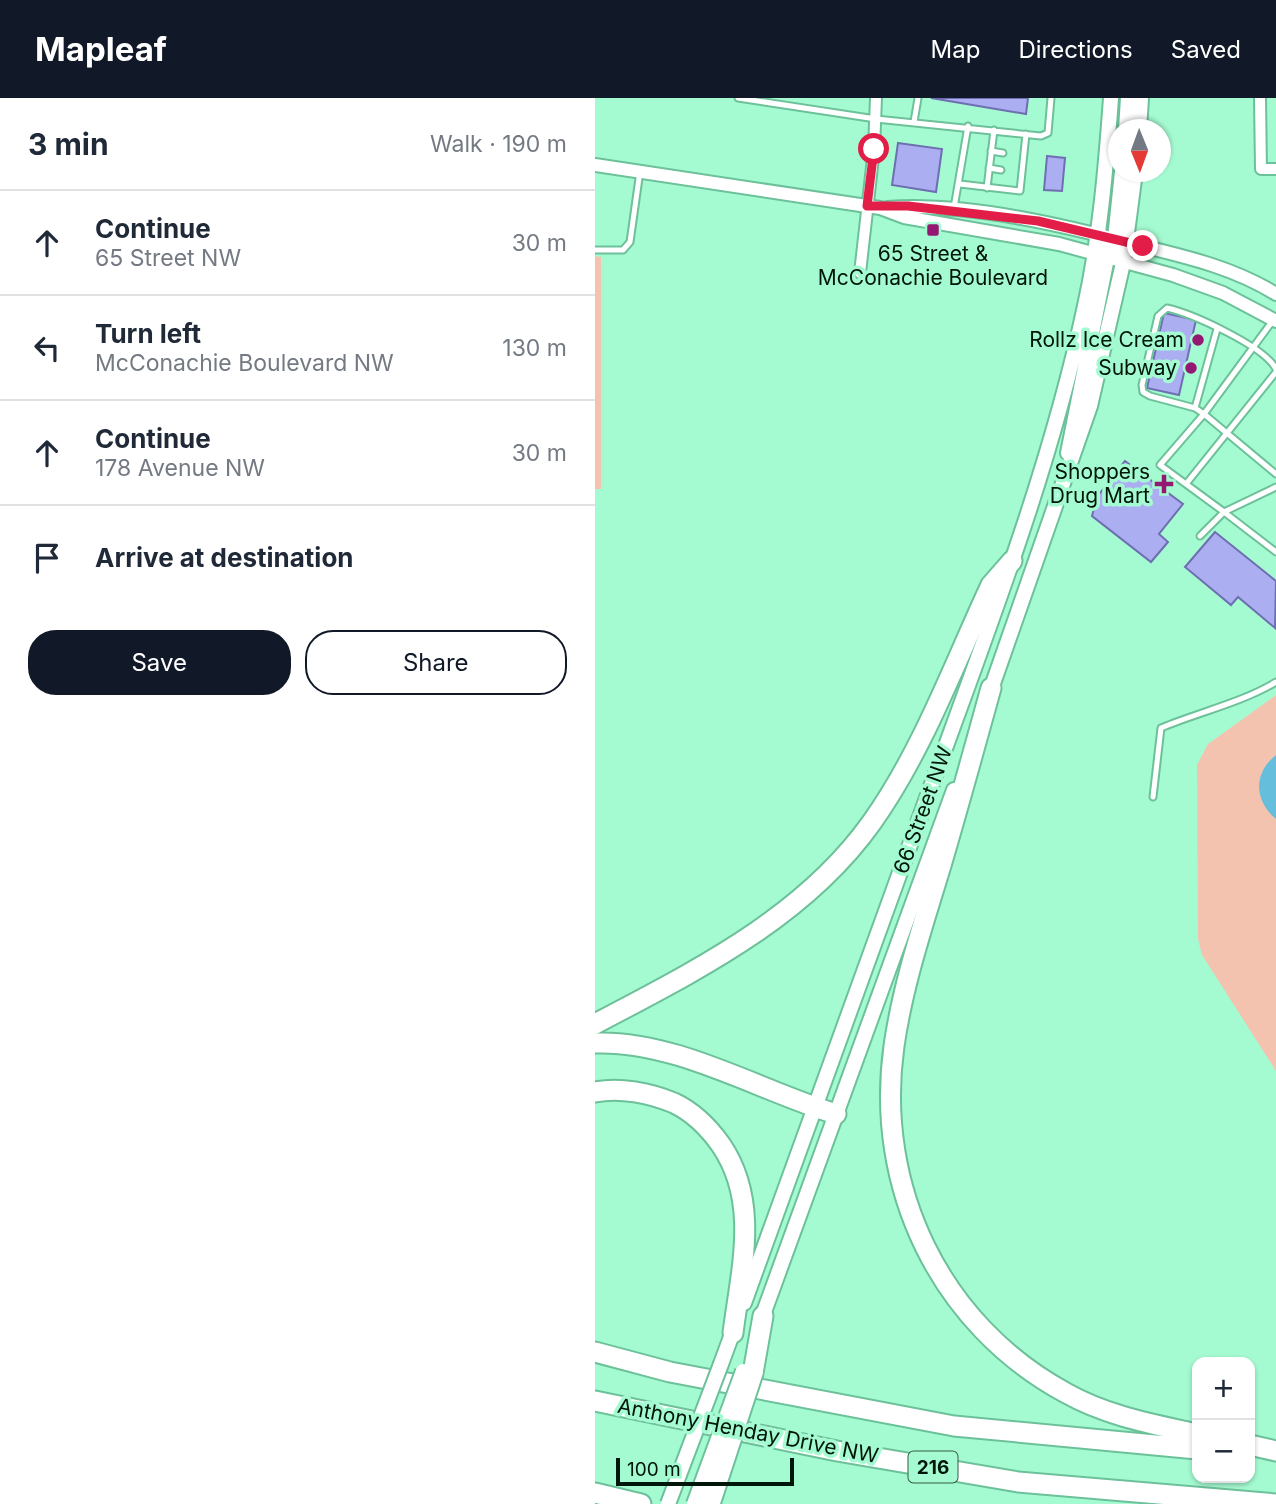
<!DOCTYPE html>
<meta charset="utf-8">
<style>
body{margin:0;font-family:Inter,sans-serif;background:#f6f6f7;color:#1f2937}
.controls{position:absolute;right:21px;bottom:21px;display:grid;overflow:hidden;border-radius:14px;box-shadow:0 2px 5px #0004}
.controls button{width:63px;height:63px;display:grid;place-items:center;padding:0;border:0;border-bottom:2px solid #e0e1e3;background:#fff;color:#1f2937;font:35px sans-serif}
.compass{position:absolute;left:513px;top:21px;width:63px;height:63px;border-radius:50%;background:#fff;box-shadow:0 2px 5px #0004;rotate:179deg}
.scale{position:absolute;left:21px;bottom:18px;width:178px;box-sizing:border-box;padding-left:7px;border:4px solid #00160b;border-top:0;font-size:19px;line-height:24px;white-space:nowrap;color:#00160b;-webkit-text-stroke:5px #a5fbd1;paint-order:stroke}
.stop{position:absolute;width:21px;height:21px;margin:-16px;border:5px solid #e11d48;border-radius:50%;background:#fff}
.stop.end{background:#e11d48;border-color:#fff;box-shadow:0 2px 7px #0008}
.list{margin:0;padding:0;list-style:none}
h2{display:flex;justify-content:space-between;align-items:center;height:91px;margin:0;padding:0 28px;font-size:30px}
h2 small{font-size:23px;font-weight:400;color:#747a83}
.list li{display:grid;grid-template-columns:46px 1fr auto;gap:21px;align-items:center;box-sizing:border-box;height:105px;padding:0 28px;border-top:2px solid #e0e1e3}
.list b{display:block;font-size:26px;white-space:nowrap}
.list p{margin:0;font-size:23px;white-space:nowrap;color:#747a83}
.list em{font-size:23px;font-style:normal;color:#747a83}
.actions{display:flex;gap:14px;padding:21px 28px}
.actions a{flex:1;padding:16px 0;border:2px solid #111827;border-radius:28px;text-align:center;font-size:24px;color:#111827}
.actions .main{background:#111827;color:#fff}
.icon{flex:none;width:38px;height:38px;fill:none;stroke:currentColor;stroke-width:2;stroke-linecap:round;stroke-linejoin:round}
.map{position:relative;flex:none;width:681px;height:1406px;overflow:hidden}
header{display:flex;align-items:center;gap:42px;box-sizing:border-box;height:98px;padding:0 35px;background:#111827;color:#fff}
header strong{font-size:33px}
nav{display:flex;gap:38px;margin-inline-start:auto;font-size:24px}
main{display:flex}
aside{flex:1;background:#fff}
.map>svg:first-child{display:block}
.green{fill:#f4c3b0}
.water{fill:#64bedc}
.building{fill:#abaef1;stroke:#6e6fb1;stroke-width:2}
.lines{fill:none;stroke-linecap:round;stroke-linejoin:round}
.service-casing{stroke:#6dc19a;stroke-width:9}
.minor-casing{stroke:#6dc19a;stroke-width:14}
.tertiary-casing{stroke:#6dc19a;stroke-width:16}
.secondary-casing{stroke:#6dc19a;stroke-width:18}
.motorway-casing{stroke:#6dc19a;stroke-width:23}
.service{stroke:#fff;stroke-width:5}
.minor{stroke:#fff;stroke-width:10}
.tertiary{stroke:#fff;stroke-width:12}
.secondary{stroke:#fff;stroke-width:14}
.motorway{stroke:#fff;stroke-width:19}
.secondary-bridge-casing{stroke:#6dc19a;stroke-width:18;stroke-linecap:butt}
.motorway-bridge-casing{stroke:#6dc19a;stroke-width:23;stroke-linecap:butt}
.secondary-bridge{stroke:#fff;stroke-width:14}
.motorway-bridge{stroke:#fff;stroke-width:19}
.route{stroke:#e11d48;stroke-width:9}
.poi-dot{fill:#941772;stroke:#a5fbd1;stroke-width:2.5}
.labels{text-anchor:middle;stroke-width:7;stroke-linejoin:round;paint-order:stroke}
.shield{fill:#a5fbd1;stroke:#325b46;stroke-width:2}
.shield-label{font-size:19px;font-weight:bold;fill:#00160b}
.poi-label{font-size:21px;fill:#00160b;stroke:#a5fbd1;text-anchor:end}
.street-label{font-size:21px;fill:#00160b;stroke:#a5fbd1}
</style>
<header>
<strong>Mapleaf</strong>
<nav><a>Map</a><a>Directions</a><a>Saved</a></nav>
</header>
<main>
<aside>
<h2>3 min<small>Walk · 190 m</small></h2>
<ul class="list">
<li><svg class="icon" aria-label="ahead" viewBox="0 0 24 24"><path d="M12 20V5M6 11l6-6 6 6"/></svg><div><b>Continue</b><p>65 Street NW</p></div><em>30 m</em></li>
<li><svg class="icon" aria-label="left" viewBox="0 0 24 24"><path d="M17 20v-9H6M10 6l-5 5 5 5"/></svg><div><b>Turn left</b><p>McConachie Boulevard NW</p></div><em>130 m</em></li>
<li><svg class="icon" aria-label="ahead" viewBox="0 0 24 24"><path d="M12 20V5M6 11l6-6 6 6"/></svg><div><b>Continue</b><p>178 Avenue NW</p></div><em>30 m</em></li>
<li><svg class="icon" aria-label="arrive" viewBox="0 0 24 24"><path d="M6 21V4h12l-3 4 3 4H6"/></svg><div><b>Arrive at destination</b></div></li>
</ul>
<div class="actions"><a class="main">Save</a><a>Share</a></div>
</aside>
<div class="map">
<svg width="681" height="1406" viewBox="0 0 681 1406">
<rect width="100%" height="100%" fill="#a5fbd1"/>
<path class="green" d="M 0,158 L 6,159 L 6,391 L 0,391 Z
M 681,597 L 681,973 L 607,857 L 603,841 L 602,667 L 613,646 Z"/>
<path class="water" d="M 681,657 L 681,721 C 659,703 658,675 681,657 Z"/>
<path class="building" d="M 336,0 L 433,0 L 431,16 Z
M 303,45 L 347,51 L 341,94 L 297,87 Z
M 452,58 L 470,60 L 467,93 L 449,92 Z
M 569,215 L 601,222 L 584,297 L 552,290 Z
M 530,363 L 588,406 L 564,436 L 573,444 L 556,464 L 497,418 L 502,399 Z
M 620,434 L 681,483 L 680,530 L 643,499 L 636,507 L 590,469 Z"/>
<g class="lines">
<g class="service-casing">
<path id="service" d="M 143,0 L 281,21 L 446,38 L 453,35 L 456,0
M 319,24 L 323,0
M 396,53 L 408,55
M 394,70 L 406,72
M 365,86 L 425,93 L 431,36
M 392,90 L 399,32
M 359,110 L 373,28
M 0,152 L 28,152 L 35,144 L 45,73
M 679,221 L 609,316 L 600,310 L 555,298 L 548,294 L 547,287 L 563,218 L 572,210 C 598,216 669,248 681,271
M 600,310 L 622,231
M 591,386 L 681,274
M 681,389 L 629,414 L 681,454
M 605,438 L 629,414 L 565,367 L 609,316 L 681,376
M 558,699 L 566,630 C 604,614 646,605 681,584"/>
</g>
<g class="minor-casing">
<path id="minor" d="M 665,0 L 666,71 L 681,71
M 265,175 L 279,51 L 281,0"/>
</g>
<g class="tertiary-casing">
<path id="tertiary" d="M 0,67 L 285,110 L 309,119 L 464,146 L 578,177 L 628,195 L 681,223
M 292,110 C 373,104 472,128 551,149 C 596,160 641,171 681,196"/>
</g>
<g class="secondary-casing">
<path id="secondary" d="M 531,32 L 533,0
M 544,32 L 546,0
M 527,74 L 520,141 L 528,165
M 473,355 L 512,160 L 510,148 L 501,136
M 394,597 L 495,308 L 528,165 L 540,74
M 149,1205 C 211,1032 274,859 337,686 C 394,529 455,371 490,208 C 505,140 511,69 516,0
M 165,1225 L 359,692
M 126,1266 L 140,1228"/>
</g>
<g class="motorway-casing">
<path id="motorway" d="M 396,590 C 380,648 364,706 347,764 C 329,824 308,885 299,948 C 279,1089 345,1227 471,1295 C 512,1318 557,1326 602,1336
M 0,926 C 100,873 209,820 277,724 C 328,652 359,566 396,487 L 417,463
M 0,945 C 81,942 165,993 241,1016
M 0,994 C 25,989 55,995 79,1005 C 98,1014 114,1030 126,1047 C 165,1104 146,1171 138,1235
M 0,1254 L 75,1274 L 359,1328 L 602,1351
M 158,1275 L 168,1218
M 0,1303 L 242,1353 L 423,1384 L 681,1406
M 655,1347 L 681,1353
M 0,1395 L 46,1406"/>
</g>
<use href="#service" class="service"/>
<use href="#minor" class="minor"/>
<use href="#tertiary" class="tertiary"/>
<use href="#secondary" class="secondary"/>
<use href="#motorway" class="motorway"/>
<g class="secondary-bridge-casing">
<path id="secondary-bridge" d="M 73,1406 L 126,1266
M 99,1406 L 148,1273"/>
</g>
<g class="motorway-bridge-casing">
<path id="motorway-bridge" d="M 115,1406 L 158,1275"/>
</g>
<use href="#secondary-bridge" class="secondary-bridge"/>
<use href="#motorway-bridge" class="motorway-bridge"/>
</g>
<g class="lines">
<path class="route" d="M 279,51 L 272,108 L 313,108 L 443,123 L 548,148"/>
</g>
<g class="poi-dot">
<rect x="331" y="125" width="14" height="14" rx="3.5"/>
<circle cx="603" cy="242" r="7"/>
<circle cx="596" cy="270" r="7"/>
<path d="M565.5 375.5h7v7h7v7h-7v7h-7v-7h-7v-7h7z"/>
</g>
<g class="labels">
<rect class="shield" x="313.5" y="1353.5" width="49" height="31" rx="5"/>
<g class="shield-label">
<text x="338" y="1376">216</text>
</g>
<g class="poi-label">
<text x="338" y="163" text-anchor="middle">65 Street &amp;<tspan x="338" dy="24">McConachie Boulevard</tspan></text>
<text x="589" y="249">Rollz Ice Cream</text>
<text x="582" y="277">Subway</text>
<text x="555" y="381">Shoppers<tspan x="555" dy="24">Drug Mart</tspan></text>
</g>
<g class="street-label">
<text transform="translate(328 712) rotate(-70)" y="7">66 Street NW</text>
<text transform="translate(153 1333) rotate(11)" y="7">Anthony Henday Drive NW</text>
</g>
</g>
</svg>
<div class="controls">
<button>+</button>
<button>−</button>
</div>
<svg class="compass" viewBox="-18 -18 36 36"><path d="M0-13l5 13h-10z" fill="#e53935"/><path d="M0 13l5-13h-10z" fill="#747a83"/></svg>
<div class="scale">100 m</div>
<div class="stop" style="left:279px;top:51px"></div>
<div class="stop end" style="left:548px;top:148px"></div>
</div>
</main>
